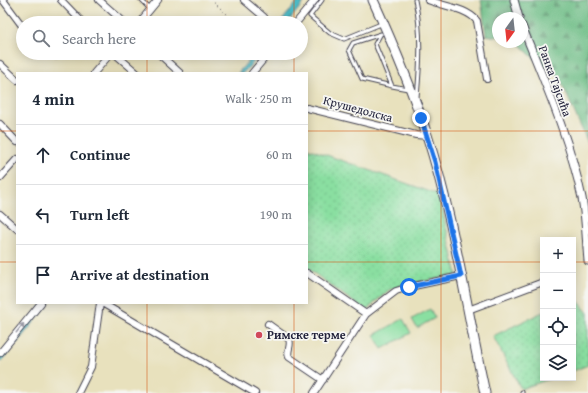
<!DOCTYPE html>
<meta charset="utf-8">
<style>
body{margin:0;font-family:"Gentium Book Plus",serif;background:#f6f6f7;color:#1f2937}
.controls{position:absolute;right:12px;bottom:12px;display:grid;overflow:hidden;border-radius:0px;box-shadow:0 2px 10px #0003}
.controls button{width:36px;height:36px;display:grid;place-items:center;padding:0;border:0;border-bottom:1px solid #e0e1e3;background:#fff;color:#1f2937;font:20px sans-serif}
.compass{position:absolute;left:492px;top:12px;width:36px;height:36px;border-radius:50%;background:#fff;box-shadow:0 2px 10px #0003;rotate:195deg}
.stop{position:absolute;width:12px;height:12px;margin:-9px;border:3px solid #1a73e8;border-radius:50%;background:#fff}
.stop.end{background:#1a73e8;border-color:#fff;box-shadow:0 1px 4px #0008}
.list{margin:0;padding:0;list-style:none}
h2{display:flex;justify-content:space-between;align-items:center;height:52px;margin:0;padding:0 16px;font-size:17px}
h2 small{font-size:13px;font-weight:400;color:#747a83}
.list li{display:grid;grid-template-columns:26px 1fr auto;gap:12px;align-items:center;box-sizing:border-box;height:60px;padding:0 16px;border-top:1px solid #e0e1e3}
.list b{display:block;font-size:15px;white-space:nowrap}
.list em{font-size:13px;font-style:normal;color:#747a83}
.icon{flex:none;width:22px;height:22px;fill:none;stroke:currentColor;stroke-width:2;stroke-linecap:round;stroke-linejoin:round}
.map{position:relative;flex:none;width:588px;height:393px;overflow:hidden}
.search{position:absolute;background:#fff;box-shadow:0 2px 10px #0003;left:16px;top:16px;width:292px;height:44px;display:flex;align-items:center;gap:10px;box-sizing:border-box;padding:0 14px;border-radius:22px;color:#747a83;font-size:15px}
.panel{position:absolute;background:#fff;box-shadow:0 2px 10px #0003;left:16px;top:72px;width:292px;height:232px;border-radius:0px}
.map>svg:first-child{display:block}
.grass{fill:url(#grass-dots);stroke:#56806e}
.forest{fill:url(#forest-firs);stroke:#487061}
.garden{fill:#8adfa1;stroke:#56806e}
.water{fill:url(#water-ripples);stroke:#376e80}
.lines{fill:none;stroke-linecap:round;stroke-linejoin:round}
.service-casing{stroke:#403f4e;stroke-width:5}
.minor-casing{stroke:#403f4e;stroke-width:8}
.tertiary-casing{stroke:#403f4e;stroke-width:9}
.primary-casing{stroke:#403f4e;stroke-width:11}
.path{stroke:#403f4e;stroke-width:1;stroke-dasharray:1 3;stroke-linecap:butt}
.service{stroke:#fff;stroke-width:3}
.minor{stroke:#fff;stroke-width:6}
.tertiary{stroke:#fff;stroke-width:7}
.primary{stroke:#fff;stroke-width:9}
.oneway{stroke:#9c9ca7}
.route{stroke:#1a73e8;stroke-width:5}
.grid{fill:none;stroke:#d45411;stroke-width:1;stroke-opacity:0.55}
.poi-dot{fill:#d1495b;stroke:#f6f6f2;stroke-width:1.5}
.labels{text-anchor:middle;stroke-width:3.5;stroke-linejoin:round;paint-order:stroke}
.street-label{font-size:12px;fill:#22223b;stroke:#f6f6f2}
.poi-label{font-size:12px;font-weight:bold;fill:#22223b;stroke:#f6f6f2;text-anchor:start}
</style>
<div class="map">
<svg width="588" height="393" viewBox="0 0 588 393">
<defs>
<pattern id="grass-dots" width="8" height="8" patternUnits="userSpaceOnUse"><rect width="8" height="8" fill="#8adfa1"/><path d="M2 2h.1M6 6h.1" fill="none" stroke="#77bf8c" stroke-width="1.8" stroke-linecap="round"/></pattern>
<pattern id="forest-firs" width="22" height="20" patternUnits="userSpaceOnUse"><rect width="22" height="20" fill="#6fbe87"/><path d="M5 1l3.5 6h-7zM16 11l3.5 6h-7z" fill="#5b9a70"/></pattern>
<pattern id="water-ripples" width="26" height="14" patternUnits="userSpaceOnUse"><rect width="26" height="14" fill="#4cbac5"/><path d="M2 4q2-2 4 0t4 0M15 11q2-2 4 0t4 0" fill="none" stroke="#3f97a1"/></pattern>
</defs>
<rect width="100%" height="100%" fill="#f6f6f2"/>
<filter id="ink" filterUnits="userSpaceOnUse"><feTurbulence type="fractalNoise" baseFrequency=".025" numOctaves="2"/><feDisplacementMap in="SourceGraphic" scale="8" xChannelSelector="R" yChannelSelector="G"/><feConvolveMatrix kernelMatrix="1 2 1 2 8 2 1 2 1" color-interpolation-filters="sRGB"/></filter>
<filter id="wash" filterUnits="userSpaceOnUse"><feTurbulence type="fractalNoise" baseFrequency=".012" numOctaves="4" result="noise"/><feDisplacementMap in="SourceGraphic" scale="16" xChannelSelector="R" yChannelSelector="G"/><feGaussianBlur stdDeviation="0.9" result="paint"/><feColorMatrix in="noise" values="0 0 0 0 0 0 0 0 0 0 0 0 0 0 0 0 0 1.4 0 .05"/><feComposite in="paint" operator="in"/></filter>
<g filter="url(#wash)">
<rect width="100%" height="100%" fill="#e8e1bd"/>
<path class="grass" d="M 307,148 L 439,195 L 457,275 L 403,285 L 389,290 L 366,311 L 307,268 Z
M 575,297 L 588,313 L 588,365 L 573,371 L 573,298 Z
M 543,312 L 543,378 L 552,378 L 521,389 L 493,336 Z"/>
<path class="forest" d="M 481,0 L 588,0 L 588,143 L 558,75 L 542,66 L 517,42 L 522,42 L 522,18 L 498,18 L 498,37 L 486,35 Z"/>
<path class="garden" d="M 430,309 L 435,318 L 417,328 L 412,319 Z
M 403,319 L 411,333 L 382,349 L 374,335 Z"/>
<path class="water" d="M 299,0 L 306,0 L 287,23 L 280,23 Z
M 255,53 L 262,53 L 243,73 L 238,73 Z
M 44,303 L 50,303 L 0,363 L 0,355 Z"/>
</g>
<g filter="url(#ink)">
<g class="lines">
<g class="service-casing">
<path id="service" d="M 141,0 L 150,9
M 322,0 L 310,16 L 330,33 L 344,39 L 381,24
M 415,0 C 422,31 420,65 417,97
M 381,34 L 353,43 L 349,50 L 362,79 L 392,86
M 380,35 L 375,44 L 392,86 L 408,89
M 522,392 L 522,393"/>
</g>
<g class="minor-casing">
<path id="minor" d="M 3,0 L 23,27
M 61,0 L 83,23
M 99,0 L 125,23
M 244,0 L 264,17
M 428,0 C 443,6 467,8 477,21 L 487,79
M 139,23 L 158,0
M 296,23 L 315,0
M 52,53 L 56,56
M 114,53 L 137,73
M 158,53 L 180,73
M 0,64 L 17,80
M 94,73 L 111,53
M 252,73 L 269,53
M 307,108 L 416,135 L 427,136
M 0,124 L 17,142
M 0,178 L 17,159
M 0,214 L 17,229
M 307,273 L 366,314
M 102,303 L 255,393
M 468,310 L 543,282
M 366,314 L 396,291 L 409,287 L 461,276
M 268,324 L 289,339 C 292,346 286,351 289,357 L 323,380
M 0,353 L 41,303
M 78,393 L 91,367 L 100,303
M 314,393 L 366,314"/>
</g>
<g class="tertiary-casing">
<path id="tertiary" d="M 514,0 L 519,18
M 522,26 C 544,81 570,139 582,198 C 586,219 586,240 588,261"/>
</g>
<g class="primary-casing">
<path id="primary" d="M 373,0 C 393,44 412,89 427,135 C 454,219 466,307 485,393"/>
</g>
<path class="path" d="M 211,0 L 228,15"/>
<use href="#service" class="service"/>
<use href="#minor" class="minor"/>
<use href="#tertiary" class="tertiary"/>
<use href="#primary" class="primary"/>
</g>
<defs><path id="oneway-shaft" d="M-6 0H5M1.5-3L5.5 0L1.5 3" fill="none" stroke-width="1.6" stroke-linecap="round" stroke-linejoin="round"/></defs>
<use class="oneway" href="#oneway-shaft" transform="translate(20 328) rotate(-51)"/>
</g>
<g class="lines" filter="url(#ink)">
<path class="route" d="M 409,287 L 461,276 L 435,162 L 421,118"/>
</g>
<path class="grid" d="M 147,0 L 147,23M 294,0 L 294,23M 441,0 L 441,393M 147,53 L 147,73M 294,53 L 294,73M 0,131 L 17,131M 307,131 L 588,131M 0,262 L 17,262M 307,262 L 543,262M 573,262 L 588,262M 147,303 L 147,393M 294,303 L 294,393"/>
<circle class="poi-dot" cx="259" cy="335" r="4"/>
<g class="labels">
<g class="street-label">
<text transform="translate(555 81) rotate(70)" y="4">Ранка Тајсића</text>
<text transform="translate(358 109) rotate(15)" y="4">Крушедолска</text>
</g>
<g class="poi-label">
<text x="267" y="339">Римске терме</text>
</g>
</g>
</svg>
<div class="controls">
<button>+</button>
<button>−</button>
<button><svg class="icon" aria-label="locate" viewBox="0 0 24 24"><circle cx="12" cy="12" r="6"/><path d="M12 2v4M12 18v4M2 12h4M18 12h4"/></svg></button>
<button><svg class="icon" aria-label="layers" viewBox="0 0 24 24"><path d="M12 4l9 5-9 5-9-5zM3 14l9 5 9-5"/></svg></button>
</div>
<svg class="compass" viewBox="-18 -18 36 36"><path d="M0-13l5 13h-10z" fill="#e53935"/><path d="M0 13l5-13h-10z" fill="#747a83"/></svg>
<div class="stop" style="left:409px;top:287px"></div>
<div class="stop end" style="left:421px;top:118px"></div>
<div class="search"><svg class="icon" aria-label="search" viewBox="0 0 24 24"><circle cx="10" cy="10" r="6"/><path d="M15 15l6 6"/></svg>Search here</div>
<section class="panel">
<h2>4 min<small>Walk · 250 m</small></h2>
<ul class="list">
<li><svg class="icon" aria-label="ahead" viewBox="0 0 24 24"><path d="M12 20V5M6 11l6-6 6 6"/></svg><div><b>Continue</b></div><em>60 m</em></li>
<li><svg class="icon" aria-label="left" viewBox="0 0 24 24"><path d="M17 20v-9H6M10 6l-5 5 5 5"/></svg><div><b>Turn left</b></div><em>190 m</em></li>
<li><svg class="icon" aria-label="arrive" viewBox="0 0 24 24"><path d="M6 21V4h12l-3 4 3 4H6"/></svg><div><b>Arrive at destination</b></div></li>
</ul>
</section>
</div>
